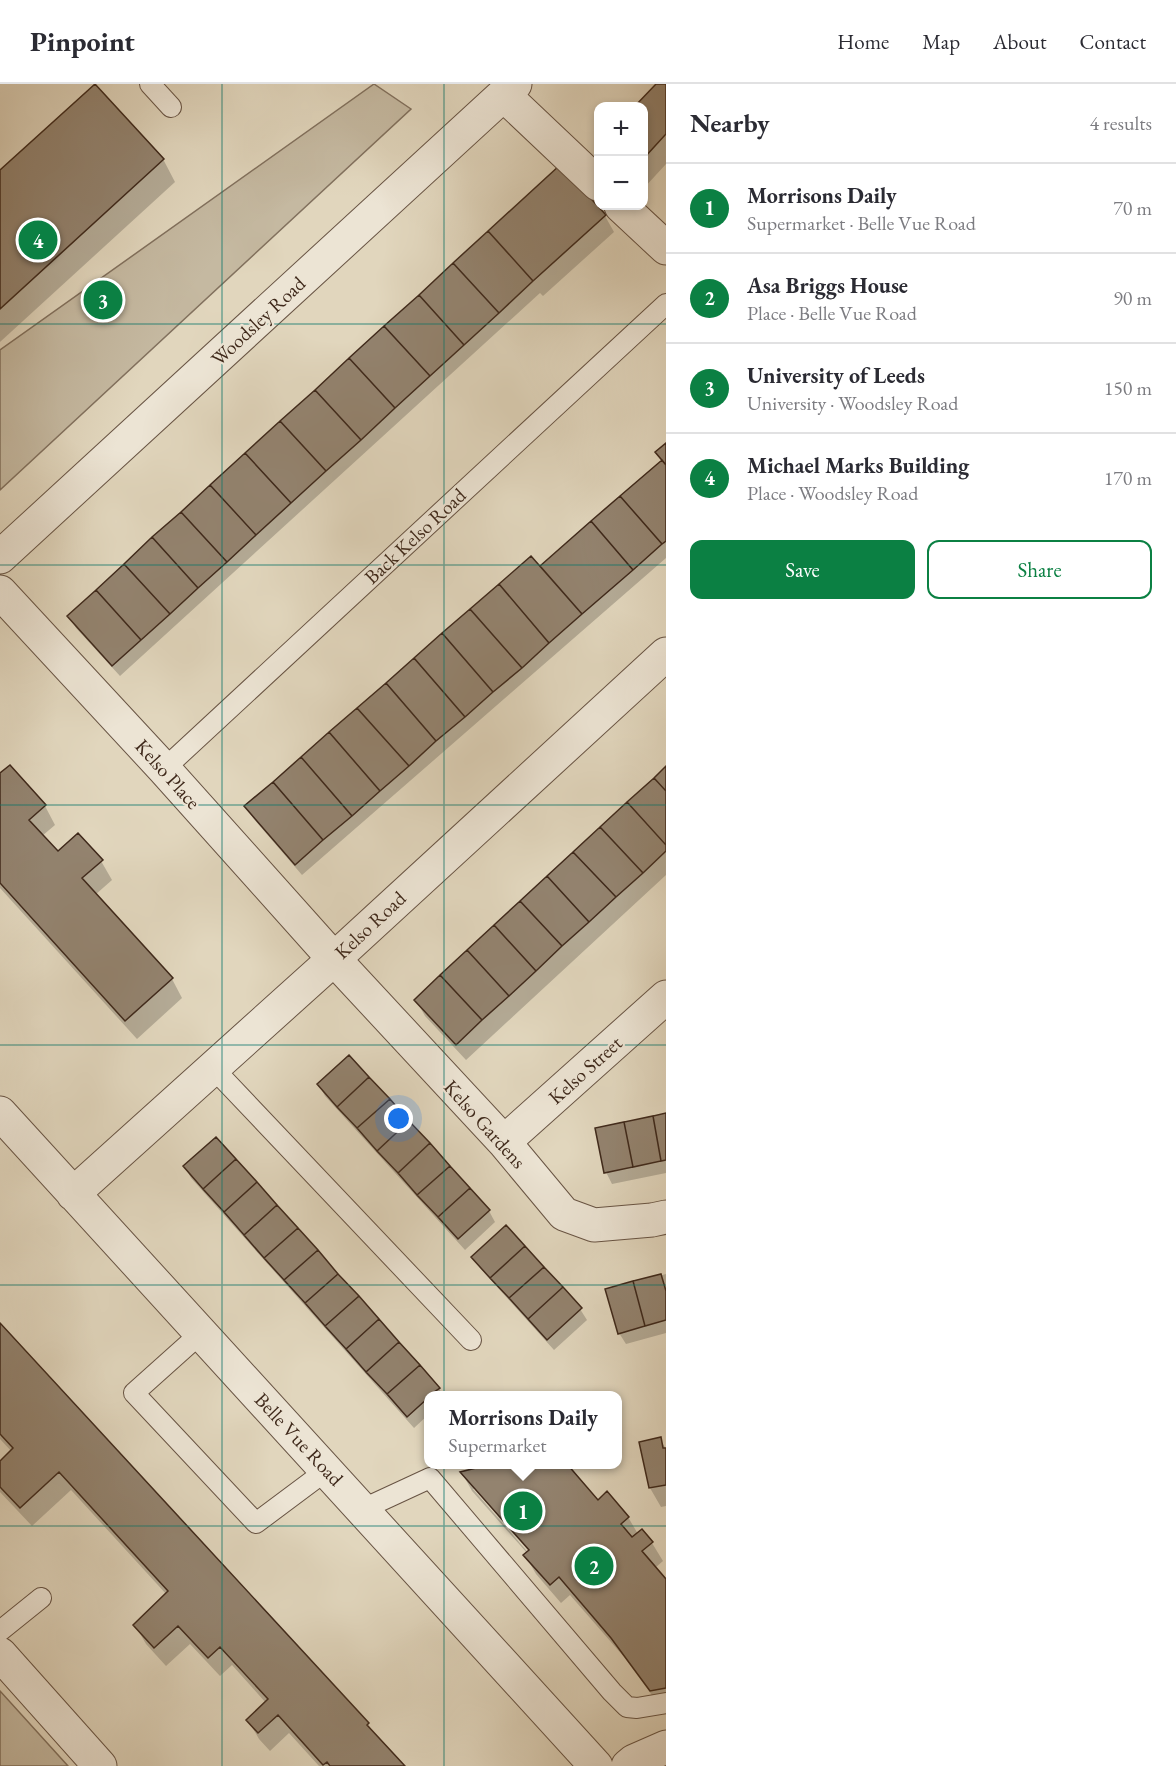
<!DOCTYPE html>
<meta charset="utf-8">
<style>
body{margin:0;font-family:"EB Garamond",serif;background:#f2f2f3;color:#2b2b33}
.controls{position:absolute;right:18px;top:18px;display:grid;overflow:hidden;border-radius:12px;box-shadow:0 3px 9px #0003}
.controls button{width:54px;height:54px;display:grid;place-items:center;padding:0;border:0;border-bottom:2px solid #e1e1e2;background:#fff;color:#2b2b33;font:30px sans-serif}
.you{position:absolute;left:399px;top:1035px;width:21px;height:21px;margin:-15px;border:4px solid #fff;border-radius:50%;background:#1a73e8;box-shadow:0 0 0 9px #1a73e833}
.badge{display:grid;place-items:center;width:39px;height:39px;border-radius:50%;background:#0b8043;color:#fff;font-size:20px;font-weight:700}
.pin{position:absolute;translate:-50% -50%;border:3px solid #fff;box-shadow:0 2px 6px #0006}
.popup{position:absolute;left:424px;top:1307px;width:198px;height:78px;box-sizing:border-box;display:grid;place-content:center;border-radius:12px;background:#fff;filter:drop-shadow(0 2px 4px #0005);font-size:20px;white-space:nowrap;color:#7c7c81}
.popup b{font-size:22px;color:#2b2b33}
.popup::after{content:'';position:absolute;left:50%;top:100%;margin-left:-12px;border:12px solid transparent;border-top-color:#fff}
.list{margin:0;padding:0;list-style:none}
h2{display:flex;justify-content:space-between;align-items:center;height:78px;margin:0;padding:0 24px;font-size:26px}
h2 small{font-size:20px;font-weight:400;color:#7c7c81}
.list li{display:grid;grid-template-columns:39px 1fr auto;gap:18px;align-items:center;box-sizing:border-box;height:90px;padding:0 24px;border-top:2px solid #e1e1e2}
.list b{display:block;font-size:22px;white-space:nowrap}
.list p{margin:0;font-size:20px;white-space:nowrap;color:#7c7c81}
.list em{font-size:20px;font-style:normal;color:#7c7c81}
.actions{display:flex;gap:12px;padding:18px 24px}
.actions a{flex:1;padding:14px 0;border:2px solid #0b8043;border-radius:12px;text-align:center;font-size:21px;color:#0b8043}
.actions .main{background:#0b8043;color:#fff}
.map{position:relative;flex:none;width:666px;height:1682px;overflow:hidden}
header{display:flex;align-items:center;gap:36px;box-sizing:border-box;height:84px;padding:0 30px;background:#fff;border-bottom:2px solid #e1e1e2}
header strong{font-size:28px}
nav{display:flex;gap:33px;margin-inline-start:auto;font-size:21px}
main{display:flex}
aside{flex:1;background:#fff}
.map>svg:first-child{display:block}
.green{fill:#c5b9a1;stroke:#82715e;stroke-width:1.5}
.shadow{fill:#0003;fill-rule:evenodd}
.building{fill:#93836f;stroke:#3f291b;stroke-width:1.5}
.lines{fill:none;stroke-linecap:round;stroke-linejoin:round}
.lane-casing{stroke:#685444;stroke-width:22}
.street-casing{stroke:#685444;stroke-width:35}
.lane{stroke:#ece4d4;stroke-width:20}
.street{stroke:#ece4d4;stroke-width:33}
.grid{fill:none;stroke:#0f766e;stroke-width:1.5;stroke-opacity:0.55}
.labels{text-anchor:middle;stroke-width:4.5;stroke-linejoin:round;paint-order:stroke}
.street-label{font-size:20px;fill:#3f291b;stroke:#ece4d4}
</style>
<header>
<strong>Pinpoint</strong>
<nav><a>Home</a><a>Map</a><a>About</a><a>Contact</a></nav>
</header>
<main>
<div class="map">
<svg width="666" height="1682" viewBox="0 0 666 1682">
<rect width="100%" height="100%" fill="#e1d6bd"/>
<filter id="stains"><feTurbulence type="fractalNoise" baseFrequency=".00333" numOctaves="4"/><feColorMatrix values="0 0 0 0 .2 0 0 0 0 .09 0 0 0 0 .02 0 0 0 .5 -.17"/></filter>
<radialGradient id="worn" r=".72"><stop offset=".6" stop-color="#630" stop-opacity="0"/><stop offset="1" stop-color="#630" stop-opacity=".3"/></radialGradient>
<path class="green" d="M 374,0 L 411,25 L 0,406 L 0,266 Z
M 0,1607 L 68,1682 L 0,1682 Z"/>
<path class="shadow" d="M 658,0 L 666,0 L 666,80 L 644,104 L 644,22 L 637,22 Z
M 163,75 L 175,98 L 0,258 L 0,89 Z
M 605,132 L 614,148 L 543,212 L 540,209 L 120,592 L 76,544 L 69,532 Z
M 666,361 L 666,474 L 302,791 L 253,734 L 246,722 L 540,484 L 662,377 L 657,369 Z
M 666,685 L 666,791 L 466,976 L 425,932 L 416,916 Z
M 0,691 L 45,722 L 55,741 L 42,752 L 58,769 L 101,777 L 112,796 L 95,811 L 172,895 L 182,914 L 137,955 L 0,804 Z
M 319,1001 L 489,1127 L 495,1138 L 465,1166 L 325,1012 Z
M 666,1031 L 666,1089 L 612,1100 L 606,1088 Z
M 185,1083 L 439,1304 L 443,1312 L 428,1312 L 428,1331 L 414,1344 L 191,1094 Z
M 473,1173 L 580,1225 L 587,1236 L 554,1266 L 480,1184 Z
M 666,1190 L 666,1249 L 626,1260 L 619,1249 L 607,1206 Z
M 0,1241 L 368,1640 L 374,1651 L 403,1682 L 319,1682 L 289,1649 L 270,1667 L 259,1655 L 248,1636 L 266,1619 L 232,1581 L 220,1592 L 190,1560 L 166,1582 L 146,1560 L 135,1541 L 167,1511 L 71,1406 L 32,1442 L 0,1408 L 0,1379 L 12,1368 L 0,1355 Z
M 660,1355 L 666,1365 L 666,1422 L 661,1423 L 650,1404 L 641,1359 Z
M 462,1389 L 598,1418 L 628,1433 L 638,1450 L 652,1459 L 663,1477 L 655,1484 L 666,1497 L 666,1625 L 662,1625 L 624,1573 L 570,1511 L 561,1519 L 536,1490 L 525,1471 L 527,1469 L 472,1407 ZM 473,1405 L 477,1405 L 535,1471 L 532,1473 Z"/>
<path class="building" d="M 95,0 L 164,75 L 0,225 L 0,86 Z
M 656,0 L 666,0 L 666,50 L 644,74 L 644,22 L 635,22 Z
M 560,81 L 606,131 L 533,197 L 488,147 Z
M 488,147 L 533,197 L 499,229 L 453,179 Z
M 453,179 L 499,229 L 464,261 L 419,211 Z
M 419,211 L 464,261 L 430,292 L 384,242 Z
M 384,242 L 430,292 L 395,324 L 349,274 Z
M 349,274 L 395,324 L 361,356 L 315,306 Z
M 315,306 L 361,356 L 326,387 L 280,337 Z
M 280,337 L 326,387 L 291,419 L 245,369 Z
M 666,359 L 666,381 L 655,368 Z
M 245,369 L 291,419 L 256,451 L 210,401 Z
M 662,376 L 666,381 L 666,457 L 662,460 L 620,412 Z
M 210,401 L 256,451 L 227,478 L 181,428 Z
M 620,412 L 662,460 L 633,486 L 591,437 Z
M 181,428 L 227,478 L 198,504 L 152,453 Z
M 591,437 L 633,486 L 582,530 L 540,482 Z
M 152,453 L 198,504 L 170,530 L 124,480 Z
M 531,472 L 582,530 L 549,559 L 499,500 Z
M 124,480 L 170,530 L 141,556 L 96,506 Z
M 499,500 L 549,559 L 522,584 L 470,525 Z
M 96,506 L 141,556 L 112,582 L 67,532 Z
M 470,525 L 522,584 L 493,608 L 442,549 Z
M 442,549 L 493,608 L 465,633 L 414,574 Z
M 414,574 L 465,633 L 436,657 L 386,599 Z
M 386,599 L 436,657 L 409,682 L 357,624 Z
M 357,624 L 409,682 L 380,707 L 329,648 Z
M 329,648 L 380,707 L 352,732 L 301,673 Z
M 301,673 L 352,732 L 323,756 L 273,698 Z
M 10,681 L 46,721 L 29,736 L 58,767 L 78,749 L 103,776 L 82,794 L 173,894 L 125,937 L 0,799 L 0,689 Z
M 666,682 L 666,707 L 654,694 Z
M 654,694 L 666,707 L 666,761 L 627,718 Z
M 273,698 L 323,756 L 295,781 L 244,722 Z
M 627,718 L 666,761 L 666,767 L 643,789 L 600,743 Z
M 600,743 L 643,789 L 616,813 L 573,768 Z
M 573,768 L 616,813 L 589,838 L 547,792 Z
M 547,792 L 589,838 L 562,862 L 520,817 Z
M 520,817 L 562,862 L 536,887 L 494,841 Z
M 494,841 L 536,887 L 509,912 L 467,866 Z
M 467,866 L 509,912 L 482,936 L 440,891 Z
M 440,891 L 482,936 L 456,961 L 414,916 Z
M 349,971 L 369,993 L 337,1023 L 317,1000 Z
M 369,993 L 390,1015 L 357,1044 L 337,1023 Z
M 390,1015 L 409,1037 L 377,1067 L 357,1044 Z
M 666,1029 L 666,1076 L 661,1077 L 653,1032 Z
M 653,1032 L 661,1077 L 633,1083 L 624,1038 Z
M 409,1037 L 430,1059 L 398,1089 L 377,1067 Z
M 624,1038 L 633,1083 L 604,1089 L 595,1044 Z
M 216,1053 L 236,1075 L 203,1105 L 183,1082 Z
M 430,1059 L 450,1082 L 417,1111 L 398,1089 Z
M 236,1075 L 257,1098 L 224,1128 L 203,1105 Z
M 450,1082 L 470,1104 L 438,1133 L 417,1111 Z
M 257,1098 L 277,1121 L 244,1151 L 224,1128 Z
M 470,1104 L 490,1126 L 458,1155 L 438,1133 Z
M 277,1121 L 298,1144 L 264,1174 L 244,1151 Z
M 506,1141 L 525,1162 L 490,1194 L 471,1173 Z
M 298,1144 L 318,1166 L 284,1196 L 264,1174 Z
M 525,1162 L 544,1183 L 509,1214 L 490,1194 Z
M 318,1166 L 338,1190 L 305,1219 L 284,1196 Z
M 544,1183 L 563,1203 L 528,1235 L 509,1214 Z
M 338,1190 L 359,1212 L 325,1242 L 305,1219 Z
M 661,1190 L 666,1207 L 666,1236 L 645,1242 L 633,1197 Z
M 633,1197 L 645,1242 L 618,1250 L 605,1205 Z
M 563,1203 L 582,1224 L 547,1256 L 528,1235 Z
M 359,1212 L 379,1235 L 346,1265 L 325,1242 Z
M 379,1235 L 399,1258 L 366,1288 L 346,1265 Z
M 0,1239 L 369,1639 L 367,1641 L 405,1682 L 330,1682 L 327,1678 L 323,1681 L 278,1631 L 258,1649 L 246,1636 L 268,1615 L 220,1563 L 208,1574 L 178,1542 L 154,1564 L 133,1541 L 168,1507 L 59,1388 L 20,1424 L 0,1403 L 0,1377 L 13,1364 L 0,1350 Z
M 399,1258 L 420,1281 L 387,1310 L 366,1288 Z
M 420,1281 L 440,1304 L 428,1312 L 428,1314 L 407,1333 L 387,1310 Z
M 661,1353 L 663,1364 L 666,1364 L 666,1401 L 649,1404 L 639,1358 Z
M 492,1380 L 567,1380 L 598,1416 L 607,1407 L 629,1433 L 621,1440 L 632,1453 L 642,1445 L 653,1458 L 642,1467 L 666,1495 L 666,1604 L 650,1607 L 611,1554 L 559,1493 L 550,1501 L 523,1471 L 529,1466 L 460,1388 Z"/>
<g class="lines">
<g class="lane-casing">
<path id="lane" d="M 150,0 L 171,23
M 164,685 L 666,220
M 213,984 L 471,1256
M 201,1249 L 134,1309 L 256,1439 L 327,1386
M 363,1425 L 430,1394 L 612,1608 L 627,1623 L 637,1624 L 666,1619
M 0,1547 L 41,1514"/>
</g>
<g class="street-casing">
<path id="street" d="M 504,11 L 598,100
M 621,122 L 666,164
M 0,473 L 515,0
M 0,508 L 164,685 L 334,875 L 504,1058 L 564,1130 L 594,1141 L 652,1136 L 666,1133
M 0,1029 L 596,1682
M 504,1058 L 666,913
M 73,1110 L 334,875 L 666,570
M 0,1570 L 100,1682
M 628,1682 L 634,1677 L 666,1663"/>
</g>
<use href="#lane" class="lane"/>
<use href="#street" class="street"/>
</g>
<path class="grid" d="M 222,0 L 222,1682M 444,0 L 444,1682M 0,240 L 666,240M 0,481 L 666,481M 0,721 L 666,721M 0,961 L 666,961M 0,1201 L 666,1201M 0,1442 L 666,1442"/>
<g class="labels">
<g class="street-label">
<text transform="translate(258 237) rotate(-43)" y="7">Woodsley Road</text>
<text transform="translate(415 452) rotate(-43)" y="7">Back Kelso Road</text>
<text transform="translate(168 690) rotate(48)" y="7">Kelso Place</text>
<text transform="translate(370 841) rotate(-43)" y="7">Kelso Road</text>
<text transform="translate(585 986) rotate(-42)" y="7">Kelso Street</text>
<text transform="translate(485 1040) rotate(48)" y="7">Kelso Gardens</text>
<text transform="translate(299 1355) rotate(47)" y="7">Belle Vue Road</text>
</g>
</g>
<rect width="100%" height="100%" filter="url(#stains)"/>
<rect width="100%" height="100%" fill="url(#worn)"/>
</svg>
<div class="controls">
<button>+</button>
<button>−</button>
</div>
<div class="you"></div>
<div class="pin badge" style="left:523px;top:1427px">1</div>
<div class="popup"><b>Morrisons Daily</b>Supermarket</div>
<div class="pin badge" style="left:594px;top:1482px">2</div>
<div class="pin badge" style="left:103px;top:216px">3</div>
<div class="pin badge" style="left:38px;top:156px">4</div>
</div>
<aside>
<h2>Nearby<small>4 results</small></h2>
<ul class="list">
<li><span class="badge">1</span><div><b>Morrisons Daily</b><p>Supermarket · Belle Vue Road</p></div><em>70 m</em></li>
<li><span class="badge">2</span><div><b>Asa Briggs House</b><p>Place · Belle Vue Road</p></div><em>90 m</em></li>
<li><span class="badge">3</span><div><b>University of Leeds</b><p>University · Woodsley Road</p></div><em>150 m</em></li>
<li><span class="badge">4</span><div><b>Michael Marks Building</b><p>Place · Woodsley Road</p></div><em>170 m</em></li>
</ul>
<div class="actions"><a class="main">Save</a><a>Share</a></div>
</aside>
</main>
